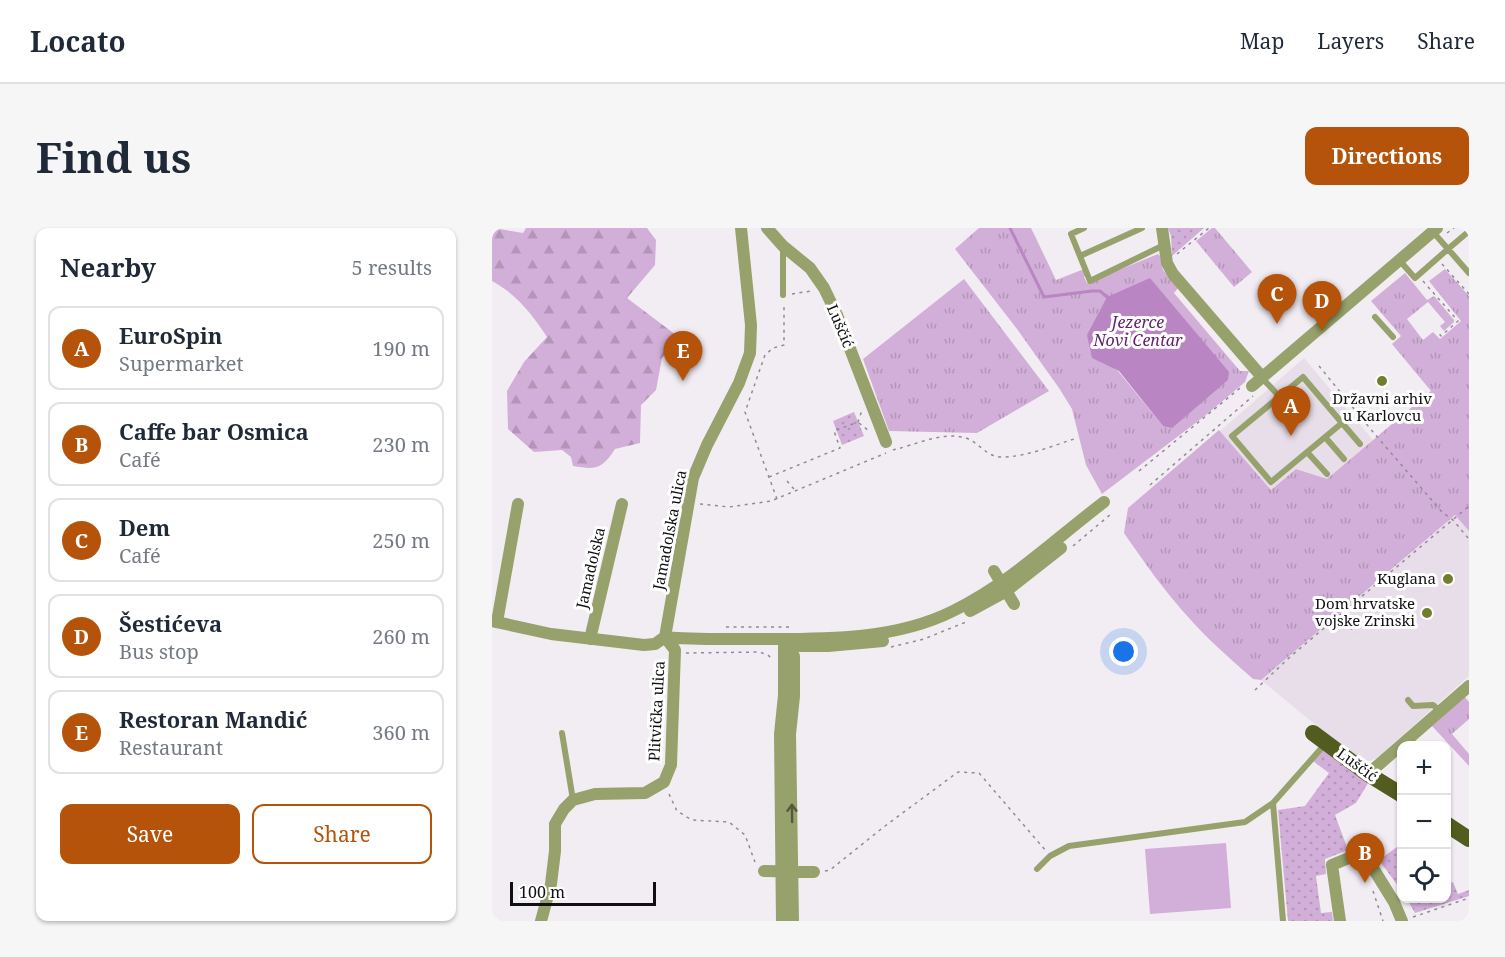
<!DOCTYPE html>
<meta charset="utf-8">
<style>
body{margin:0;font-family:"Noto Serif",serif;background:#f6f6f7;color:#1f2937}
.controls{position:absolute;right:18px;bottom:18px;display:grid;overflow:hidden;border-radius:12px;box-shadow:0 2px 4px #0004}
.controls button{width:54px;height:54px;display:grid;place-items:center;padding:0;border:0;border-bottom:2px solid #e0e1e3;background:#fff;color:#1f2937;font:30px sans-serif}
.scale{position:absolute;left:18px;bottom:15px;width:146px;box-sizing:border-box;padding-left:6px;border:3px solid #100f11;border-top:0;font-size:16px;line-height:21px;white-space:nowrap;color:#100f11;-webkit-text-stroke:4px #fff;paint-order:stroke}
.you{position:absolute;left:632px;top:424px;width:21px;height:21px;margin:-15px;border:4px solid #fff;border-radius:50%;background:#1a73e8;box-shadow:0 0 0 9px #1a73e833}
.badge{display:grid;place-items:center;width:39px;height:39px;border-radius:50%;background:#b45309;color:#fff;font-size:20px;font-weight:700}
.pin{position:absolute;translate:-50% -50px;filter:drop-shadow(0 2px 3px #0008)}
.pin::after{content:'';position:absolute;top:32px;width:21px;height:18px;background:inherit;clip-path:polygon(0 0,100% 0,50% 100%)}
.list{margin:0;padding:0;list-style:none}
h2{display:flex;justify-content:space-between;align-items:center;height:78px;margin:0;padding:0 24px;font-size:26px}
h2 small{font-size:20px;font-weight:400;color:#747a83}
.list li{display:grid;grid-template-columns:39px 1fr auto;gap:18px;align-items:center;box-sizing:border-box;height:84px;margin:0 12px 12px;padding:0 12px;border:2px solid #e0e1e3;border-radius:12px}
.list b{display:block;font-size:22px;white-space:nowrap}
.list p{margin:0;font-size:20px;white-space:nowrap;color:#747a83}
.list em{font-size:20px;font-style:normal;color:#747a83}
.actions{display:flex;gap:12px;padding:18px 24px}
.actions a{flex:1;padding:14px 0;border:2px solid #b45309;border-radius:12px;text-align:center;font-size:21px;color:#b45309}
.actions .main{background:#b45309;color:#fff}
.icon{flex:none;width:33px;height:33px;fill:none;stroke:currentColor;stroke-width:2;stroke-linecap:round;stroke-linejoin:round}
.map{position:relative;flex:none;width:977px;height:693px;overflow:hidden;border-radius:12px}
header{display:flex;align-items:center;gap:36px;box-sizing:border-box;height:84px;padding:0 30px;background:#fff;border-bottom:2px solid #e0e1e3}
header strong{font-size:28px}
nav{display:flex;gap:33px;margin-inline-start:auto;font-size:21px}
.intro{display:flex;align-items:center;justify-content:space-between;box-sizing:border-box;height:144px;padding:0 36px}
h1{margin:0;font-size:42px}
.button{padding:15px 27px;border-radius:12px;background:#b45309;color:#fff;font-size:21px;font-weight:700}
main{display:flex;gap:36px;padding:0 36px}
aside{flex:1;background:#fff;border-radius:12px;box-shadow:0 2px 4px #0004}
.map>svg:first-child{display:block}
.built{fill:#e8deea}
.grass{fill:url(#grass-tufts);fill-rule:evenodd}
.forest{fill:url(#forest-firs)}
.park{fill:url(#park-dots)}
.pitch{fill:#d2afd8}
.water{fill:#ba85c3}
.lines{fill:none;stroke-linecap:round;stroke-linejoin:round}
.stream{stroke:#ba85c3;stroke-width:3}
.path{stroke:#8f8c90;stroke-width:1.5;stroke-dasharray:3 4.5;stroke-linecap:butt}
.service{stroke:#96a16b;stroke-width:6}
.minor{stroke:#96a16b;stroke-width:12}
.primary{stroke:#525c1f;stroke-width:16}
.oneway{stroke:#53583e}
.poi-dot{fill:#717e2b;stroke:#fff;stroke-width:2}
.labels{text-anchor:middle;stroke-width:6;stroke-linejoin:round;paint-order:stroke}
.street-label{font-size:15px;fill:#100f11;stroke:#fff}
.poi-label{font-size:15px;fill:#100f11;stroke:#fff;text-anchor:end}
.water-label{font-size:16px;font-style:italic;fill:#63236e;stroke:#fff}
</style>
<header>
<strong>Locato</strong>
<nav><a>Map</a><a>Layers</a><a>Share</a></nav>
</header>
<div class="intro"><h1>Find us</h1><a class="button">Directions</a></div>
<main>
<aside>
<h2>Nearby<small>5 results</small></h2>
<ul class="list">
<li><span class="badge">A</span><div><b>EuroSpin</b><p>Supermarket</p></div><em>190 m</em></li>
<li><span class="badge">B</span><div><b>Caffe bar Osmica</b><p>Café</p></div><em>230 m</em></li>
<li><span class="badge">C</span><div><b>Dem</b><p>Café</p></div><em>250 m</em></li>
<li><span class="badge">D</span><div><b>Šestićeva</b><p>Bus stop</p></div><em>260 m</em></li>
<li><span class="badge">E</span><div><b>Restoran Mandić</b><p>Restaurant</p></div><em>360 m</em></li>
</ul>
<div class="actions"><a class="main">Save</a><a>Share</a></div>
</aside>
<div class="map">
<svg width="977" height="693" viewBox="0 0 977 693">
<defs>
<pattern id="grass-tufts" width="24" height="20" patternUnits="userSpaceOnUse" patternTransform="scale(1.5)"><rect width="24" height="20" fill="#d2afd8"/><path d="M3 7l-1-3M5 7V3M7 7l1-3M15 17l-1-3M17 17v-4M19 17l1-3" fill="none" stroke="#b395b8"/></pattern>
<pattern id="forest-firs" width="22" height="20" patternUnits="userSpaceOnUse" patternTransform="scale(1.5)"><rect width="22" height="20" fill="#d2afd8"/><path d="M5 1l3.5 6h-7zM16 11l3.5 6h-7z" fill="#b395b8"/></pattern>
<pattern id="park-dots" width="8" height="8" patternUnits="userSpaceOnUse" patternTransform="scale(1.5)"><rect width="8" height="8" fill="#d2afd8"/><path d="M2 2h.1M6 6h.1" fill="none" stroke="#b395b8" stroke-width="1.8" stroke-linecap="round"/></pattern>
</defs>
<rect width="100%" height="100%" fill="#f2edf3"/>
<path class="built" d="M 812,130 L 881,212 L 834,252 L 804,241 L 779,262 L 728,203 Z
M 963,287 L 977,303 L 977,448 L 885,530 L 877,533 L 865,531 L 769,452 Z"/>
<path class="grass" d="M 487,0 L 539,0 L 564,52 L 592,41 L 594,47 L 592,49 L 595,55 L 666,26 L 668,28 L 671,42 L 686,60 L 682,65 L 748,143 L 757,143 L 753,154 L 714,187 L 610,266 L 594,237 L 580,181 L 567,160 L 525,101 L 463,21 ZM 619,138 L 736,152 L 671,198 L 626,143 Z
M 720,0 L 723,0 L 760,44 L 742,59 L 704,13 Z
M 953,41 L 977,68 L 977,303 L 963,287 L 769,452 L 761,451 C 739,431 716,412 697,390 C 673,364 652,334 632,305 L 636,280 L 727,202 L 779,262 L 804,241 L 835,251 L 939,163 L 900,116 L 909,108 L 879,73 L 913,45 L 935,72 L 942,68 L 962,92 L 962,94 L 952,103 L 948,98 L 953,94 L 936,74 L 915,91 L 931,112 L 941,104 L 948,111 L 969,93 L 937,53 Z
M 472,51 L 557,163 L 485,205 L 397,203 L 371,131 Z
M 973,469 L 977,474 L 977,491 L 960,506 L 977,526 L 977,538 L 940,498 Z"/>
<path class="forest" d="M 2,0 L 31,5 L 34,0 L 155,0 L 164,12 L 163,37 L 135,70 L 188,110 L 170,130 L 164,162 L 149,177 L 148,215 L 123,221 C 110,241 104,242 81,238 L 79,229 L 70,222 L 42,224 L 16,201 L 15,163 L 32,134 L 55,109 C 40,86 24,66 0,53 L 0,3 Z"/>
<path class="park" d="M 676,0 L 712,0 L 680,28 L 679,8 Z
M 362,184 L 372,208 L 350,217 L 341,193 Z
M 833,519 L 878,552 L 864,575 L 843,587 L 856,622 L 833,631 L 834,646 L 824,648 L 829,685 L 840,684 L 841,693 L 796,693 L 786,582 L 813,578 L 837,545 L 821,533 Z
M 909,616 L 909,662 L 887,632 Z
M 961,654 L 966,666 L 977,662 L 977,668 L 923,685 L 915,671 L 954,670 L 955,656 Z"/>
<path class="pitch" d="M 734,615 L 739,680 L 658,686 L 653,621 Z"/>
<path class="water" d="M 658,50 L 737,144 L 736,152 L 680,200 L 671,198 L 627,143 L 600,130 L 595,107 L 615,69 Z"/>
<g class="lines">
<path class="stream" d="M 518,0 L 552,69 L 600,63 L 608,63 L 615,69"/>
<path class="path" d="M 955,5 L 962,0
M 685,26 L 717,0
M 950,36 L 977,66
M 931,53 L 966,93 L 949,108 L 945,103
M 300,66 L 319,63
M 827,138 L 881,204 L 950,284 L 961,292 L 977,311
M 367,195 L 377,203
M 401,222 C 423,217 451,203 474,210 C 488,215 494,229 510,229 C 534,229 560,218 582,211
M 647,243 L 748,160
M 277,249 L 348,220 L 342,203 L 366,194 L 370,182
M 295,253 L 302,261
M 658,257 L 761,168
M 285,271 L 253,184 L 273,127 L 281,120 L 292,117 L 292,75
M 208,276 L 237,279 L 279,273 L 394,225
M 581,318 L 619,286
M 848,388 L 863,405
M 234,399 L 301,399
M 399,419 L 432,411 L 474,394
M 194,425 L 267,424 L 276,427 L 280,431
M 763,462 L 799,428 L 977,278
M 177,566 L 185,583 L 200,592 L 237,594 L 253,607 L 263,634
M 333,643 L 338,642 L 393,598 L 466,544 L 487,545 L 554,623
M 881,663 L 891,693
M 921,689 L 977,670"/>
<path class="service" d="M 592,0 L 579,6 L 598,53 L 672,17
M 976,4 L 956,21 L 977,45
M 291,19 L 291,67
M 588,28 L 650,0
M 908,33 L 923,50 L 956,21 L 941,4
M 883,89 L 901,109
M 811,149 L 850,195 L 779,254 L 740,208 Z
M 770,150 L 787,168
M 850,195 L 868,216
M 833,209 L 852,231
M 815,224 L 835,246
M 916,472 L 921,478 L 941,477 L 948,483
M 70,505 L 81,572
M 781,575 L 834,515
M 545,641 L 558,628 L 577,618 L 753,594 L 781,575 L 791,693"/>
<path class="minor" d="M 275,0 L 291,18 L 318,40 L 332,60 L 345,87 L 394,214
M 670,0 L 675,35 L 681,46 L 770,149
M 760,158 L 945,0
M 502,343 L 522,376
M 478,383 L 513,364 L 569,320
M 0,393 L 59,406 L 152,417 L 163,416 L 173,409 L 201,250 L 215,217 L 247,155 L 258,125 L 259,97 L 249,0
M 5,394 L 26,276
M 173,409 C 203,412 234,411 264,411 C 329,411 401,413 461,383 C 518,355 562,312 612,274
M 98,411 L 130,276
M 292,418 L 336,418 L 391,413
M 292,418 L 302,428 L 302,468 L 298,506 L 301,693
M 876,546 L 977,458
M 272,643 L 322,644
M 49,693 L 59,656 L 63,623 L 63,596 L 72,581 L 81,572 L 103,566 L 153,565 L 172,554 L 179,537 L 183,422 L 173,409
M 290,693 L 288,506 L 292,467 L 292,418 L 299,413
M 848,693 L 840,637 L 871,624 L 902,674 L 910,693"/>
<path class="primary" d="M 821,505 L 876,546 L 910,567
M 954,596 L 977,611"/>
</g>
<defs><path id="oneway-shaft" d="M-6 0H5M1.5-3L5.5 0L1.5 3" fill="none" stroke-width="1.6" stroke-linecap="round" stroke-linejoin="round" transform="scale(1.5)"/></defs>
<use class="oneway" href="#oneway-shaft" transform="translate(300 585) rotate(-91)"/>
<g class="poi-dot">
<circle cx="890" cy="153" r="6"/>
<circle cx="956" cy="351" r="6"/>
<circle cx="935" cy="385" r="6"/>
</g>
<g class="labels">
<g class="street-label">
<text transform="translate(348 98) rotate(67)" y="5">Luščić</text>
<text transform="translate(178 302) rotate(-79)" y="5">Jamadolska ulica</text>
<text transform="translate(99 340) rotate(-77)" y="5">Jamadolska</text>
<text transform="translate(165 483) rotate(-87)" y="5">Plitvička ulica</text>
<text transform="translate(865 537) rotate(36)" y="5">Luščić</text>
</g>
<g class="poi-label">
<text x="890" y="176" text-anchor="middle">Državni arhiv<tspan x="890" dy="17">u Karlovcu</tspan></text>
<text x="944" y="356">Kuglana</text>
<text x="923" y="381">Dom hrvatske<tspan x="923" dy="17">vojske Zrinski</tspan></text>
</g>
<g class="water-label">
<text x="646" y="100">Jezerce<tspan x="646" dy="18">Novi Centar</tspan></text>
</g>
</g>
</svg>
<div class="controls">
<button>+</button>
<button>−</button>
<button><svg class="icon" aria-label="locate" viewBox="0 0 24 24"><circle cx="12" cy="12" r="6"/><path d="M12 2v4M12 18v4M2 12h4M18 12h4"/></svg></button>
</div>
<div class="scale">100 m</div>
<div class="you"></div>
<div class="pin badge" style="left:799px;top:208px">A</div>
<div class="pin badge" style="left:873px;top:655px">B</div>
<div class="pin badge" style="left:785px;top:96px">C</div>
<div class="pin badge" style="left:830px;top:103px">D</div>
<div class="pin badge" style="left:191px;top:153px">E</div>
</div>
</main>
